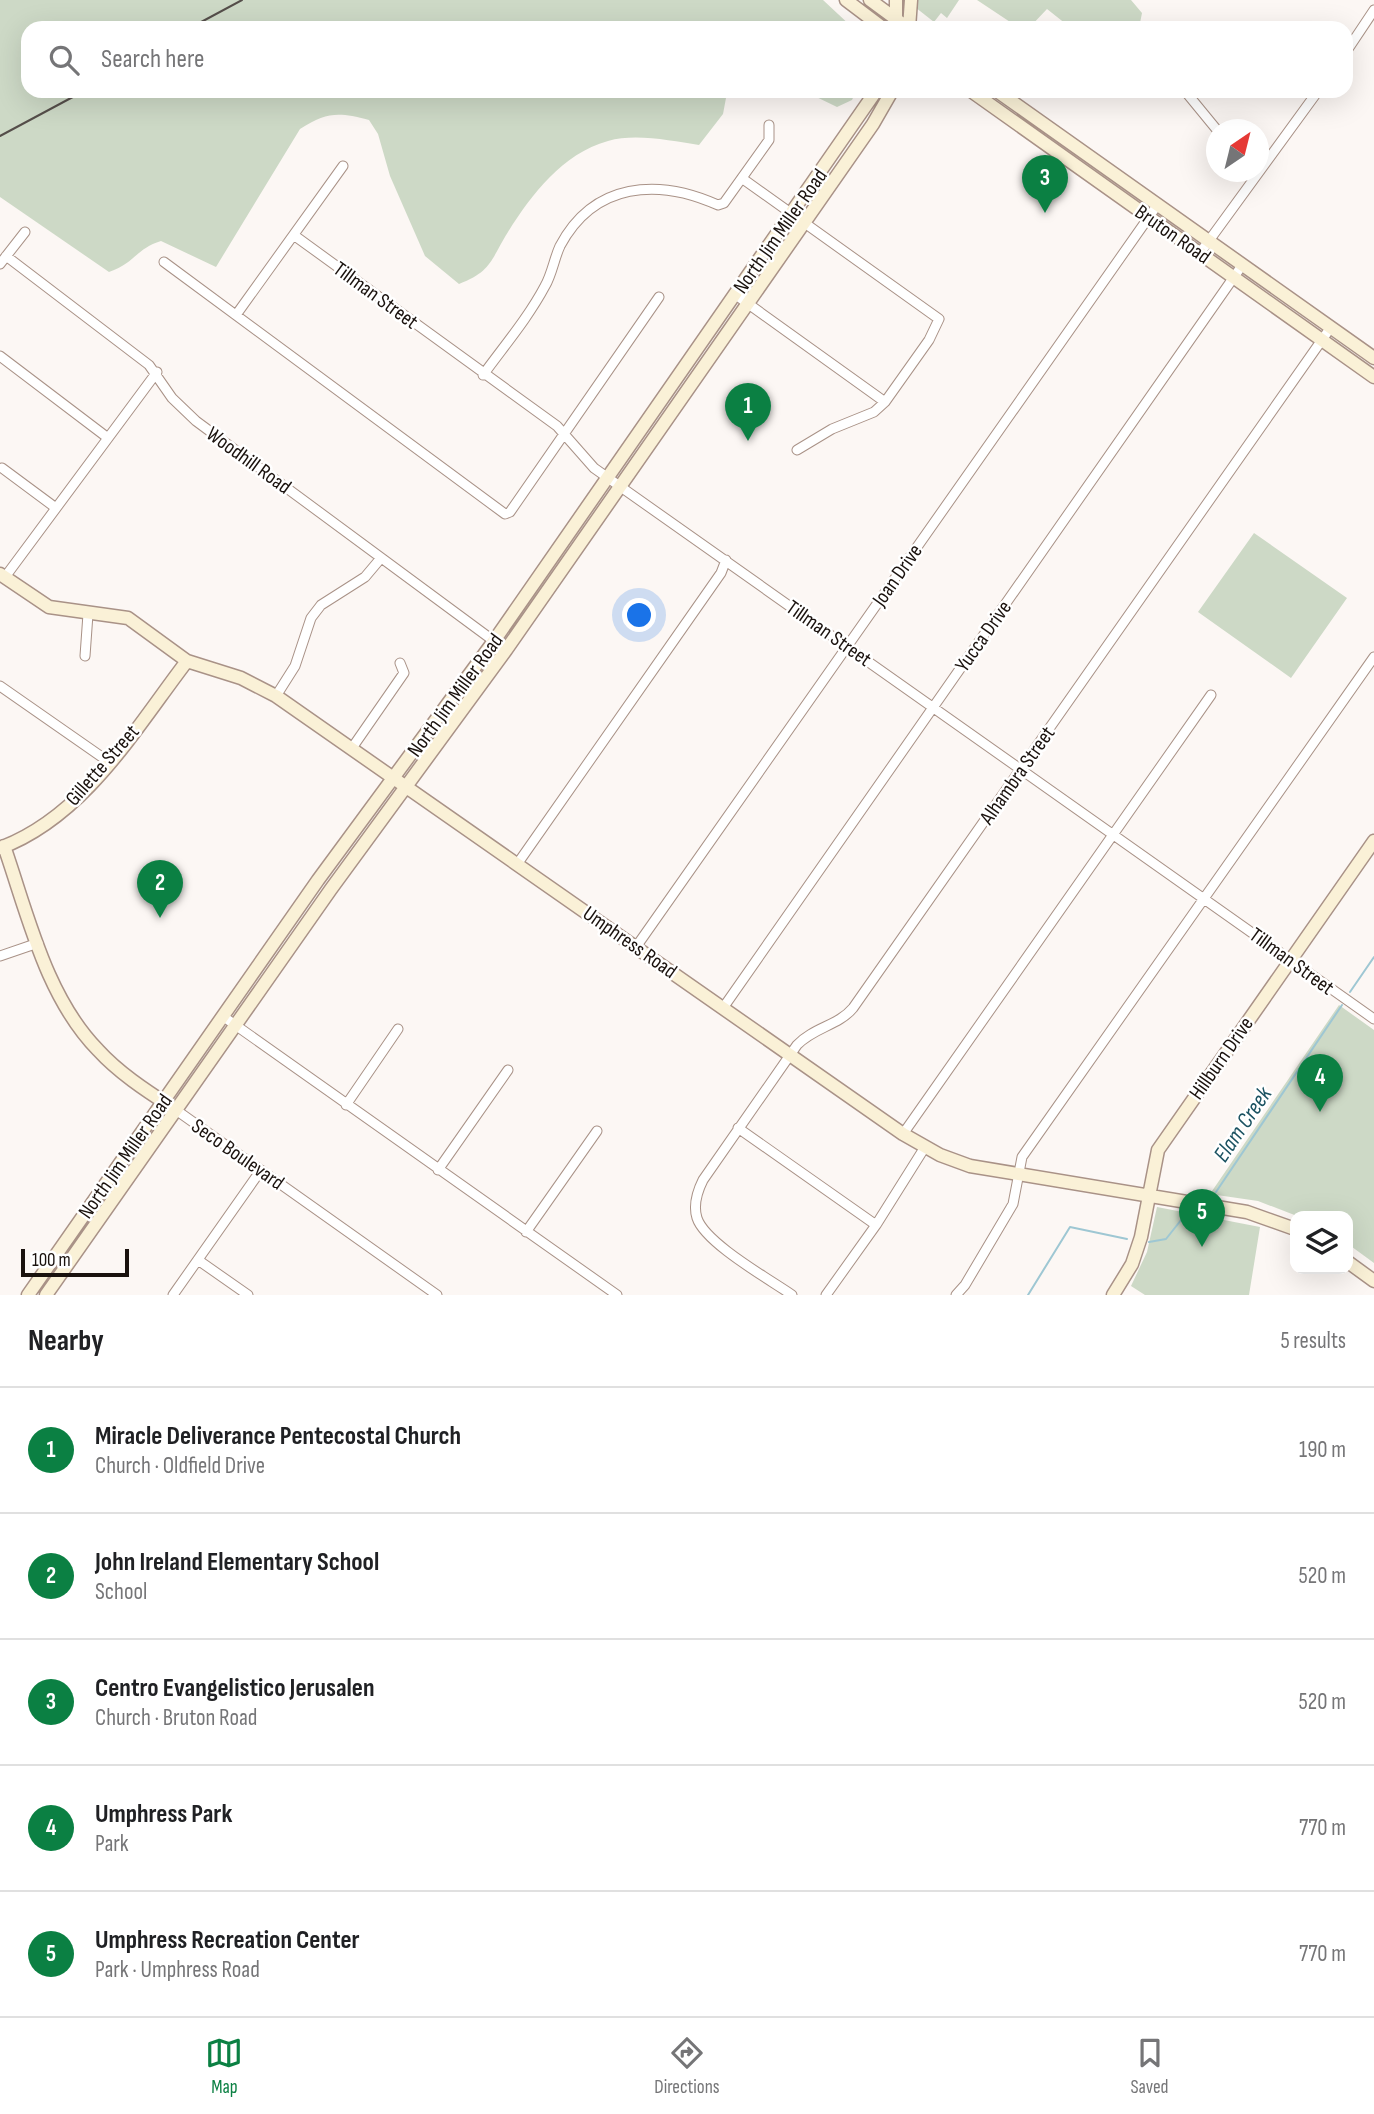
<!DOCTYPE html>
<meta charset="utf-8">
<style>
body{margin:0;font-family:"Sofia Sans Condensed",sans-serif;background:#f6f6f6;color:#202124}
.controls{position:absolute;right:21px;bottom:21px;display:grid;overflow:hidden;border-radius:14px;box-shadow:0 7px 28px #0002}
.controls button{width:63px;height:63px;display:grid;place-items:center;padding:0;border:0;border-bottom:2px solid #e0e0e0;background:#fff;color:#202124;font:35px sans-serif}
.compass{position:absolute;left:1206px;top:119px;width:63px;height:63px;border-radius:50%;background:#fff;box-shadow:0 7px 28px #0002;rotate:35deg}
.scale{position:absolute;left:21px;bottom:18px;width:108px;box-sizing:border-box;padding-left:7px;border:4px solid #1a120e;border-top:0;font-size:19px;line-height:24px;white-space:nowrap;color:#1a120e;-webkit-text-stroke:5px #fff;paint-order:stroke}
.you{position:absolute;left:640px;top:616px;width:24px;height:24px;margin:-18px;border:5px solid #fff;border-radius:50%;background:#1a73e8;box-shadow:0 0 0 10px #1a73e833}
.badge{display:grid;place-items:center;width:46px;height:46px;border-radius:50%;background:#0b8043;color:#fff;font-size:23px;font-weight:700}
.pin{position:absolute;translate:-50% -58px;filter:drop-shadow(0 2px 4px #0008)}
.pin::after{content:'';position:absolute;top:37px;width:24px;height:21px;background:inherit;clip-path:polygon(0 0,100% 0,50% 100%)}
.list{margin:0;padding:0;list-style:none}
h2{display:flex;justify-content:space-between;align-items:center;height:91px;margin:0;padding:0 28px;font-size:30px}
h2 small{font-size:23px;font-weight:400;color:#757577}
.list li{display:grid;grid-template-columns:46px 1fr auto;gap:21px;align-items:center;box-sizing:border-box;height:126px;padding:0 28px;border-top:2px solid #e0e0e0}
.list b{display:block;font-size:26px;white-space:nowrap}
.list p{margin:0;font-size:23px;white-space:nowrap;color:#757577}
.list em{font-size:23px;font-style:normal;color:#757577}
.icon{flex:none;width:38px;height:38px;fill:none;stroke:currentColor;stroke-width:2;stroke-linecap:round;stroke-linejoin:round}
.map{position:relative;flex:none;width:1374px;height:1295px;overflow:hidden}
.search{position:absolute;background:#fff;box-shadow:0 7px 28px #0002;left:21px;right:21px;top:21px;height:77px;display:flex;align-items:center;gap:18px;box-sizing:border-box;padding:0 24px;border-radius:21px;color:#757577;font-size:26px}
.sheet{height:721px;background:#fff}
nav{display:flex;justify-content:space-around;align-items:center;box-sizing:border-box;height:98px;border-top:2px solid #e0e0e0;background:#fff;font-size:19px;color:#757577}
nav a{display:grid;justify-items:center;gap:4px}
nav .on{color:#0b8043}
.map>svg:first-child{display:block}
.green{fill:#cdd9c6}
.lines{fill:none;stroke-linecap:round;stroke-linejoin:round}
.stream{stroke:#9ec7d3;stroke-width:2}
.street-casing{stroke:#a99287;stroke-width:11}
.secondary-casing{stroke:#a99287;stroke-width:15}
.street{stroke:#fff;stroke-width:9}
.secondary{stroke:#faf1d7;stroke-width:12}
.tram{stroke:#554e4a;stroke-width:2}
.labels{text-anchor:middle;stroke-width:5;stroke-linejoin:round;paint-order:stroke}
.street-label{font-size:21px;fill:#1a120e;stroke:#fff}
.water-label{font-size:23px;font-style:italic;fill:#1b5261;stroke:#fff}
</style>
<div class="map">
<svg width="1374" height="1295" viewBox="0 0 1374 1295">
<rect width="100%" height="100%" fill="#fcf7f4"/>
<path class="green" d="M 0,0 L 823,0 L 853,28 L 28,28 L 28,91 L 734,91 L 726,98 L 723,114 L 699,145 C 671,141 636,133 608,141 C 562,154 532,194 508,232 C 490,261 492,271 459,284 L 425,256 L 390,176 L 378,134 L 369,120 C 338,112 327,112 300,129 L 216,267 L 161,241 C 137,248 135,263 109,272 L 0,197 Z
M 906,0 L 959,0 L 947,18 L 941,13 L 934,22 Z
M 977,0 L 1131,0 L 1142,13 L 1139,28 L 1071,28 L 1047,9 L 1029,28 L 1019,28 Z
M 804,91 L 856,91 L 852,100 L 837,107 Z
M 1254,533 L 1347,598 L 1291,678 L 1198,612 Z
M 1339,1005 L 1374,1030 L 1374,1263 L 1348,1244 L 1348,1216 L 1297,1216 L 1258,1201 L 1210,1194 Z
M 1157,1207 L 1260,1227 L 1249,1295 L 1145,1295 L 1131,1286 L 1147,1252 Z"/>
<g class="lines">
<path class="stream" d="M 1350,992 L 1374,957
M 1216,1192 L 1342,1005
M 1149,1242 L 1166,1239 L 1185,1215
M 1028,1295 L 1070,1227 L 1127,1239"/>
<g class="street-casing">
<path id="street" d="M 1346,52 L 1374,10
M 1185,91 L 1217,130
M 743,179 L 939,319 L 929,340 L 885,402 L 874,412 L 832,429 L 797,450
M 295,236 L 557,426 L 594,468 L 1374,1019
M 1200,253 L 1318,91
M 6,256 L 149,365 L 172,398 L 196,421 L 506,650
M 164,262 L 505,514 L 510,512 L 659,297
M 0,264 L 25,232
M 736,295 L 885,402
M 236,315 L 343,166
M 0,356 L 108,438
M 483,375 C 504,346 528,318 545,286 C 552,274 554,259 560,246 C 594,182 658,178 718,205 L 724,203 L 769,140 L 769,125
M 2,468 L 56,508
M 5,577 L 157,372
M 85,656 L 88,614
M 0,686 L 109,762
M 276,696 L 295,666 L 311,618 L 321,605 L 365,577 L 381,558
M 352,748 L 404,673 L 400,663
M 518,863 L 721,573 L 726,560
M 636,947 L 1158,204
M 0,956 L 38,943
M 723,1008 L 1243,264
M 224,1017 L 617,1295
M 346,1105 L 398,1029
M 176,1110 L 437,1295
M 738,1128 L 876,1225
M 903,1134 L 1211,695
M 438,1170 L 508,1070
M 526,1232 L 597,1131
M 198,1260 L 248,1295
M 173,1295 L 261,1170
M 792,1295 C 769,1279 705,1243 697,1218 C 693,1205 697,1192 703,1180 L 797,1045 C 814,1027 838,1026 853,1008 L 1331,327
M 826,1295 L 876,1225 L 925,1147
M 956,1295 L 965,1285 L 1013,1204 L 1022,1157 L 1374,657"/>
</g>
<g class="secondary-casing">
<path id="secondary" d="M 846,0 L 883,28
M 870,0 L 908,28
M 896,0 L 896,24
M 909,28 L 911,0
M 971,91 L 1374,377
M 997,91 L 1374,358
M 0,574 L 49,607 L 128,618 L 187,661 L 241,678 L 276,696 L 903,1134 L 940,1155 L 970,1166 L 1247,1212 L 1295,1229
M 4,846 C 28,915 46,997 98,1050 C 118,1072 145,1090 170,1106
M 0,848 C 84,817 135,729 187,661
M 1348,1262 L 1374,1281
M 28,1295 L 318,880 L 494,641 L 876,91
M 46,1295 L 331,889 L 506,650 L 873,124 L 892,91
M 1113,1295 L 1132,1264 L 1141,1237 L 1158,1150 L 1374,841"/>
</g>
<use href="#street" class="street"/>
<use href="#secondary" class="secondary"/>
<path class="tram" d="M 190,28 L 242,0
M 0,136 L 84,91"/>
</g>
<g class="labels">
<g class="street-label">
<text transform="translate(780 231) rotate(-55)" y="7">North Jim Miller Road</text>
<text transform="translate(1173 234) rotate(35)" y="7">Bruton Road</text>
<text transform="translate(376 295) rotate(36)" y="7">Tillman Street</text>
<text transform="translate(249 460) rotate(36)" y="7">Woodhill Road</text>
<text transform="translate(897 575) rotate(-55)" y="7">Joan Drive</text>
<text transform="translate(829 633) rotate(35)" y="7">Tillman Street</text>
<text transform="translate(983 636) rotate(-55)" y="7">Yucca Drive</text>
<text transform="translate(455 695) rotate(-54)" y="7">North Jim Miller Road</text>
<text transform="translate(102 765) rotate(-49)" y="7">Gillette Street</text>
<text transform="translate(1017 775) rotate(-55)" y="7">Alhambra Street</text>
<text transform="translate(630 942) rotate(35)" y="7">Umphress Road</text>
<text transform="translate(1292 961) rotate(36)" y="7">Tillman Street</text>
<text transform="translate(1221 1058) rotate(-55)" y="7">Hillburn Drive</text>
<text transform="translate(238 1154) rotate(35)" y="7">Seco Boulevard</text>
<text transform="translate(125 1156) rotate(-55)" y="7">North Jim Miller Road</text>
</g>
<g class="water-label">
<text transform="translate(1242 1124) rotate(-56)" y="8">Elam Creek</text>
</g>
</g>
</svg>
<div class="controls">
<button><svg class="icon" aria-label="layers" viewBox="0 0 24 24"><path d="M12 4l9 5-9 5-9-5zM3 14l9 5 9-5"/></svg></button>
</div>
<svg class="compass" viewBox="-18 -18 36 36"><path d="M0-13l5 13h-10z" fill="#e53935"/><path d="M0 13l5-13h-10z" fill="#757577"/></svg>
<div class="scale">100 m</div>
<div class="you"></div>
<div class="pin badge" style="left:748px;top:441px">1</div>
<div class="pin badge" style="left:160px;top:918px">2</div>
<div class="pin badge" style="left:1045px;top:213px">3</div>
<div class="pin badge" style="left:1320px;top:1112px">4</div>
<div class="pin badge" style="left:1202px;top:1247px">5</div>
<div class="search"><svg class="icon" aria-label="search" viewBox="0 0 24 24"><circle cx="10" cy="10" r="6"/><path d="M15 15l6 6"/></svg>Search here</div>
</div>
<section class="sheet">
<h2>Nearby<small>5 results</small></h2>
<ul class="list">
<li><span class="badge">1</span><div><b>Miracle Deliverance Pentecostal Church</b><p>Church · Oldfield Drive</p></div><em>190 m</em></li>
<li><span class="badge">2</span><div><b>John Ireland Elementary School</b><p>School</p></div><em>520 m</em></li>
<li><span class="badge">3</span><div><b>Centro Evangelistico Jerusalen</b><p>Church · Bruton Road</p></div><em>520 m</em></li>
<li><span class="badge">4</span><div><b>Umphress Park</b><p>Park</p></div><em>770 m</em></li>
<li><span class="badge">5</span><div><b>Umphress Recreation Center</b><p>Park · Umphress Road</p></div><em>770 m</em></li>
</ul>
</section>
<nav>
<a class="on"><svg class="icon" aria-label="map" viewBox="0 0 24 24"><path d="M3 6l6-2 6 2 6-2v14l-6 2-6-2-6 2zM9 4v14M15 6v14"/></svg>Map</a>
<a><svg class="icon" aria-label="directions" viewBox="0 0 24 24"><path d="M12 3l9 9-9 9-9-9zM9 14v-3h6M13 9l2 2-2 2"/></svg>Directions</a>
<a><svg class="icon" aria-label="saved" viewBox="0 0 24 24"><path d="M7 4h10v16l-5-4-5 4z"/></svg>Saved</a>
</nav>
